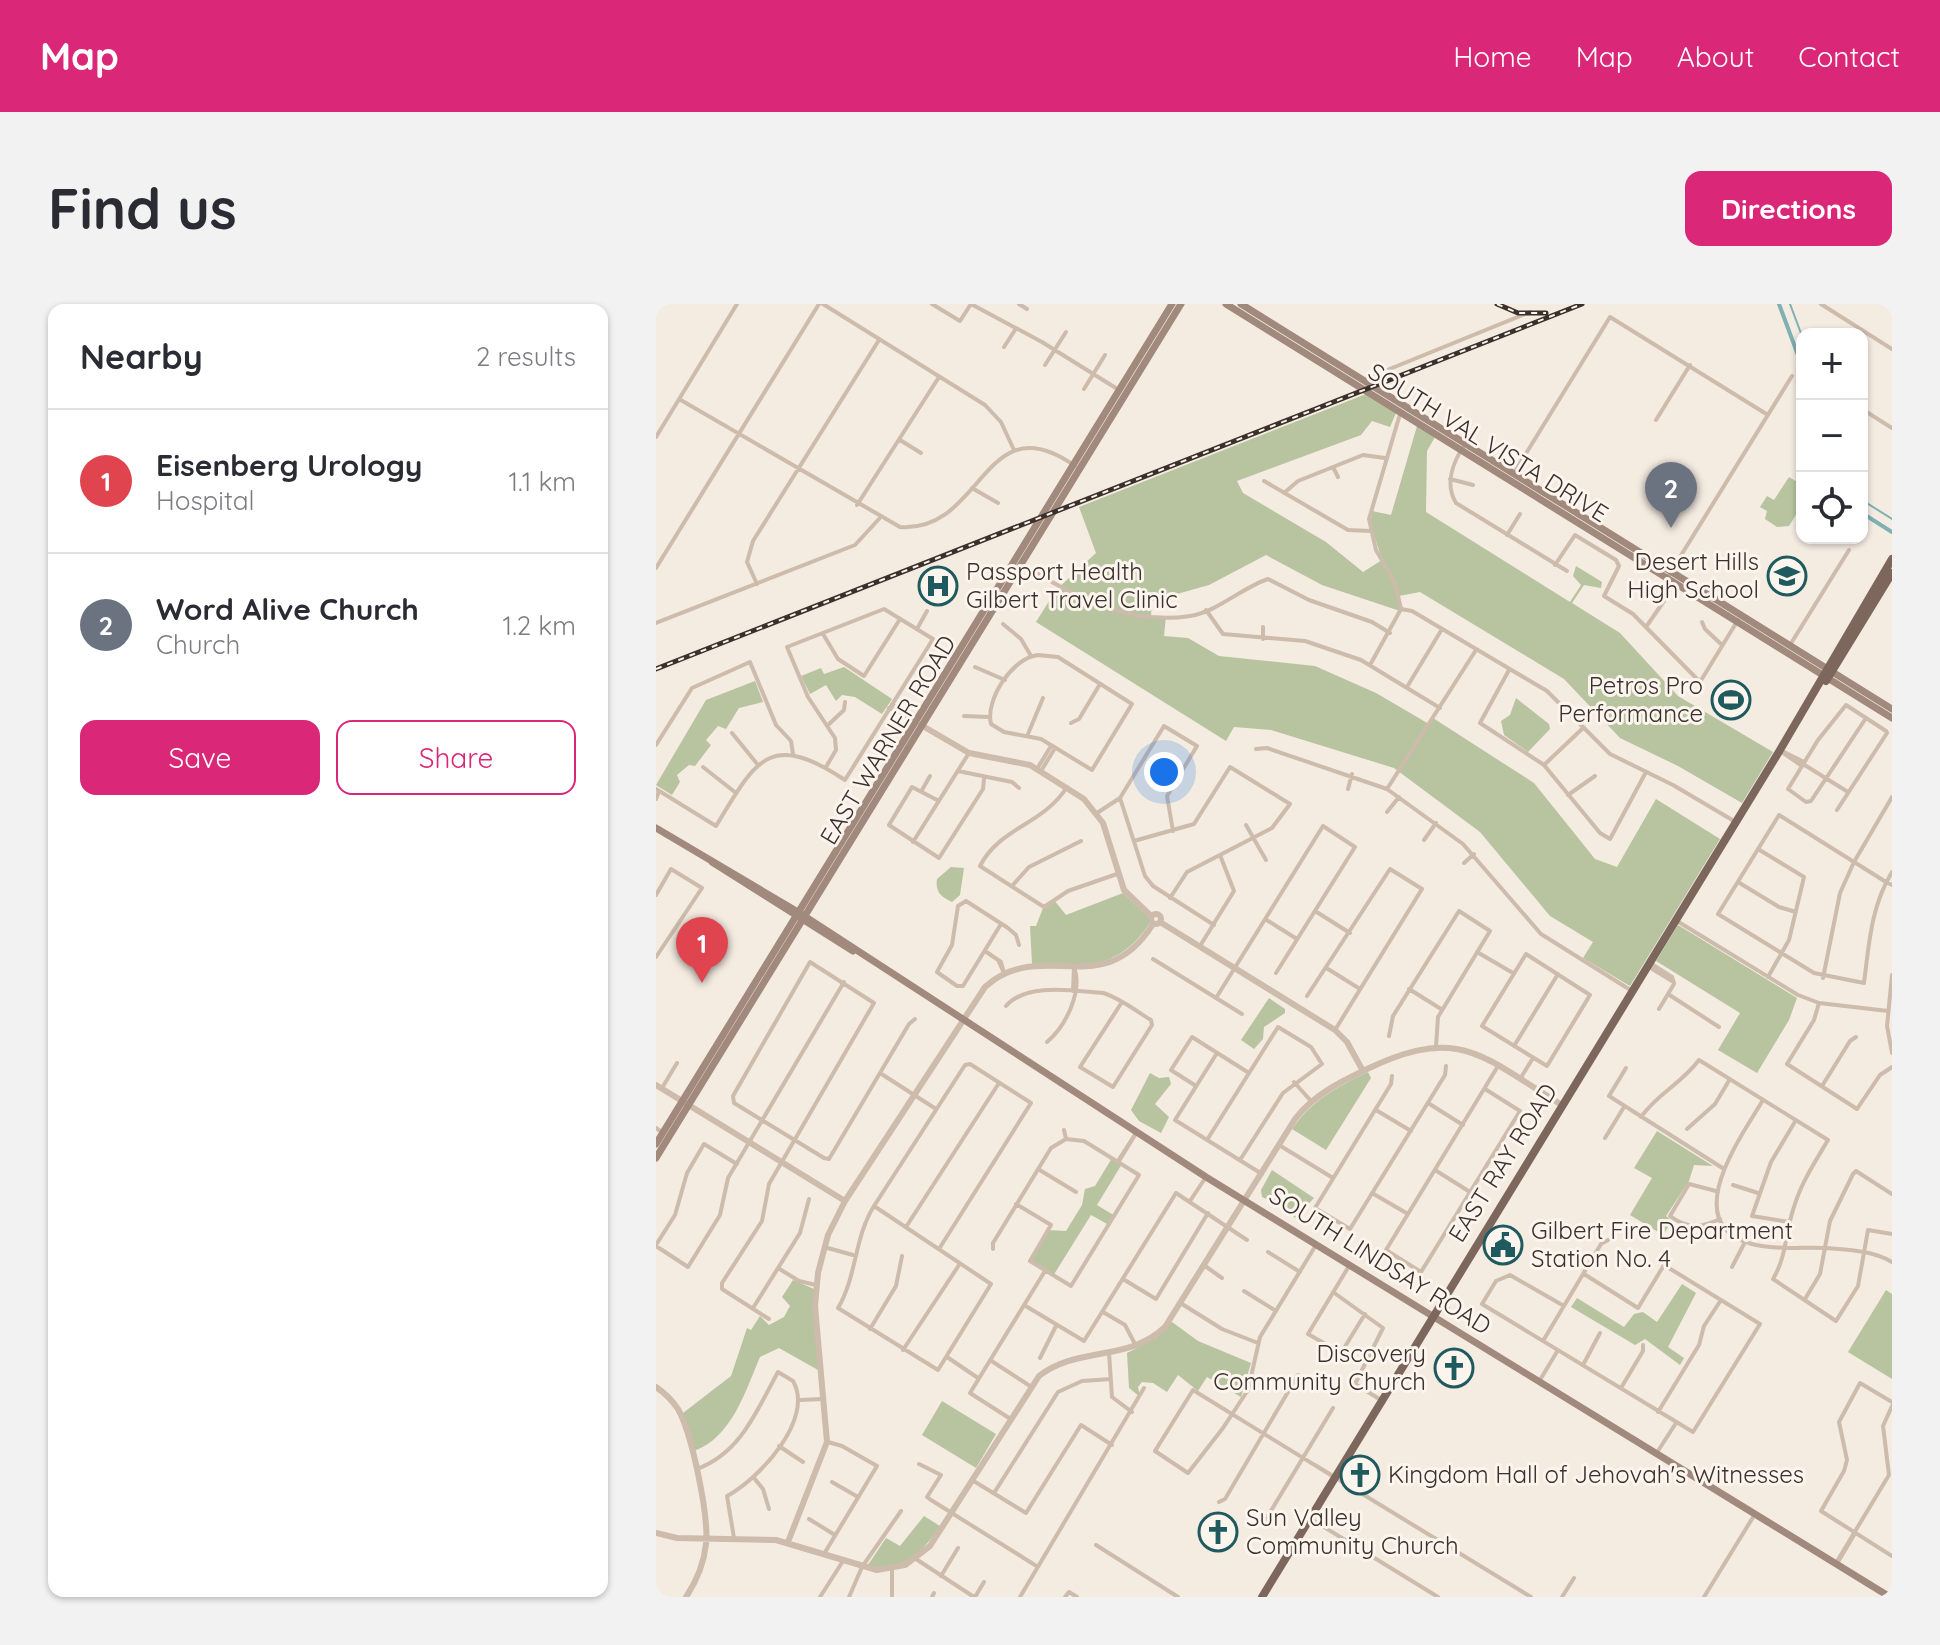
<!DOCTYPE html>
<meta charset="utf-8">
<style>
body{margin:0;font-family:Quicksand,sans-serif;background:#f2f2f3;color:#2b2b33}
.controls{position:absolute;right:24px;top:24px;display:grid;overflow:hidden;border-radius:16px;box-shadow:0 2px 6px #0004}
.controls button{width:72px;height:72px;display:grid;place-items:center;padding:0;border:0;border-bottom:2px solid #e1e1e2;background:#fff;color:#2b2b33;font:40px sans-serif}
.you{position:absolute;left:508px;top:468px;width:28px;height:28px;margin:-20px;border:6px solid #fff;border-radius:50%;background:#1a73e8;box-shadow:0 0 0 12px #1a73e833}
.badge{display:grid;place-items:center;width:52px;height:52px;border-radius:50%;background:#db2777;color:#fff;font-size:26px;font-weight:700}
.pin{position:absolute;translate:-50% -66px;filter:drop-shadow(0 2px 4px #0008)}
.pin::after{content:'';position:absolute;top:42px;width:28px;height:24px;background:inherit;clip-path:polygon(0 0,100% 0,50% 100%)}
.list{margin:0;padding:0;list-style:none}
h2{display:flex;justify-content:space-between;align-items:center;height:104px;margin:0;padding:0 32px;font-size:34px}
h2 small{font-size:26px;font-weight:400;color:#7c7c81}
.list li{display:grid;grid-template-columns:52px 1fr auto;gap:24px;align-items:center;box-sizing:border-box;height:144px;padding:0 32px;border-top:2px solid #e1e1e2}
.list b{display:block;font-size:30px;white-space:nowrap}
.list p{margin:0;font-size:26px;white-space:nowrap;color:#7c7c81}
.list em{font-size:26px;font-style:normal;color:#7c7c81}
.actions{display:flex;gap:16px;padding:24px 32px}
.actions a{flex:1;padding:18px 0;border:2px solid #db2777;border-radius:16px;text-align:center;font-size:28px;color:#db2777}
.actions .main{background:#db2777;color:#fff}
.icon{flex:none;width:44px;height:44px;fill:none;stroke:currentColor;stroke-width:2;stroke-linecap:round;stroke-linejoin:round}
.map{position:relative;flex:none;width:1236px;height:1293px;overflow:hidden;border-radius:16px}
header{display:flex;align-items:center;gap:48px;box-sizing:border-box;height:112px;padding:0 40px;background:#db2777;color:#fff}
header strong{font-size:38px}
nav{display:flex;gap:44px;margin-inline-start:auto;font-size:28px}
.intro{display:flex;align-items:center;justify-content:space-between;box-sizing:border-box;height:192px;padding:0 48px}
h1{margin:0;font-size:56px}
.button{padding:20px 36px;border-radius:16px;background:#db2777;color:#fff;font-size:28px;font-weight:700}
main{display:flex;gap:48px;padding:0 48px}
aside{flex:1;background:#fff;border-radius:16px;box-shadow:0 2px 6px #0004}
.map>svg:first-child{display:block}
.green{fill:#b8c4a0}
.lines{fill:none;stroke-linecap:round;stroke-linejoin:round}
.stream{stroke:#7fb0b2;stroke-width:2}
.canal{stroke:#7fb0b2;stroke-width:4}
.minor{stroke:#cdbbac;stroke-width:4}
.tertiary{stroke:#cdbbac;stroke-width:6}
.secondary{stroke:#a18a7d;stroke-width:7}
.primary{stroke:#7d675c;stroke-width:8}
.rail-casing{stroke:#3b302b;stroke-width:5}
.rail{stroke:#fbf5ee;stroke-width:2;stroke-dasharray:6;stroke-linecap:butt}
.labels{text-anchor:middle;stroke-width:6;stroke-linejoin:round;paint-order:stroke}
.street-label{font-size:24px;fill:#3b302b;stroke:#fbf5ee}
.poi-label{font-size:24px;fill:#3b302b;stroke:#fbf5ee;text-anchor:start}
</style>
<header>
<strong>Map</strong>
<nav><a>Home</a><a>Map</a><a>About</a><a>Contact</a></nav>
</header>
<div class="intro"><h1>Find us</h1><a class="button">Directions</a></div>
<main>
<aside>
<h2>Nearby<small>2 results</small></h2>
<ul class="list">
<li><span class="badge" style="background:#e0444e">1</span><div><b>Eisenberg Urology</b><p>Hospital</p></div><em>1.1 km</em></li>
<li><span class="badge" style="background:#6b7280">2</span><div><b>Word Alive Church</b><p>Church</p></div><em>1.2 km</em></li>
</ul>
<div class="actions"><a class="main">Save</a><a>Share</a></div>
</aside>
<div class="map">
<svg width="1236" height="1293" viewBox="0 0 1236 1293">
<rect width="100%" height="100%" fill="#f4ebe1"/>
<path class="green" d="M 710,90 L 740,109 L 734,123 L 716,117 L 705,131 L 581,177 L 587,189 L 670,238 L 707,268 L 726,256 L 713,215 L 716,207 L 735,211 L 761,122 L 779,133 L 771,147 L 770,208 L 914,298 L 925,281 L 917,272 L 920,262 L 946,278 L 945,284 L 928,281 L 916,299 L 964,329 L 1022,392 L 1117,448 L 1086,499 L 1022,462 L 964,434 L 908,375 L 764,288 L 743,292 L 744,307 L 666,281 L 610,251 L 553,281 L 496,297 L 495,312 L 510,312 L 508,332 L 532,334 L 563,352 L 659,362 L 720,389 L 773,420 L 777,414 L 878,479 L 939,555 L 961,563 L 1000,495 L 1064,535 L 974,682 L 927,654 L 937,638 L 894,612 L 824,528 L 738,464 L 615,426 L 578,423 L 570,437 L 380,318 L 400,286 L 440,249 L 423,203 Z
M 1133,173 L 1146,181 L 1146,201 L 1133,222 L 1121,223 L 1109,215 L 1111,207 L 1104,203 L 1111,192 L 1118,196 Z
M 188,363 L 236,395 L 226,410 L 199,393 L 186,391 L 180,397 L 170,381 L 154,390 L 145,372 L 165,364 L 168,370 Z
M 99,377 L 107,398 L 83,404 L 70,425 L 62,422 L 50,436 L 55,441 L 39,462 L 33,461 L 21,471 L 24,478 L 16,491 L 0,481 L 50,396 Z
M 860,394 L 893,420 L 894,425 L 872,448 L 848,431 L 845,417 L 854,411 Z
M 295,563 L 308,564 L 304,591 L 296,598 C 285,593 279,588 281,575 Z
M 467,589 L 494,615 L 494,619 C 461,668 429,661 376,660 L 374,622 L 380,622 L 387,604 L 398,596 L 410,611 Z
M 1022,621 L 1141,694 L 1133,716 L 1101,769 L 1062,746 L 1084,709 L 1000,657 Z
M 613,694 L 629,705 L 629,709 L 608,723 L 607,735 L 598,745 L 585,736 Z
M 712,768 L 715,774 L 670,846 L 636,825 C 656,796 681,783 712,768 Z
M 494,769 L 503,774 L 513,773 L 515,780 L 499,800 L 513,813 L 505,829 L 483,817 L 475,806 Z
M 1001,827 L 1057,862 L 1038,861 L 1033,877 L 1010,912 L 1016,917 L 1007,931 L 974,911 L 996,874 L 978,864 Z
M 456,854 L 466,860 L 441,901 L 459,912 L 453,921 L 435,911 L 397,972 L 374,957 L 392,926 L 410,927 L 426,901 L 429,885 L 439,882 Z
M 616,866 L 658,894 L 639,914 L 626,902 L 606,893 L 605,886 Z
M 137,976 L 158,985 L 162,1066 L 123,1044 L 104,1053 C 89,1088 76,1133 38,1147 L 27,1109 L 75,1072 L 91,1024 L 95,1026 L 104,1012 L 113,1021 L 128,1013 L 134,1002 L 126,993 Z
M 1026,980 L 1040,989 L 1012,1043 L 1028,1054 L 1024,1061 L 989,1035 L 979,1041 L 915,1003 L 921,994 L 968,1023 L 978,1010 L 987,1008 L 1001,1018 Z
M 1230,986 L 1236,990 L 1236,1075 L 1192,1048 Z
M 516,1018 L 542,1037 L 595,1059 L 585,1093 L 551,1073 L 542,1087 L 522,1071 L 511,1088 L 497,1079 L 486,1078 L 482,1083 L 484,1093 L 473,1084 L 471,1049 L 500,1034 Z
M 286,1097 L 340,1130 L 320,1164 L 266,1131 Z
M 268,1212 L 284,1222 C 269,1246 243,1272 212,1261 L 230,1234 L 244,1242 Z"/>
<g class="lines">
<path class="stream" d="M 1134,0 L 1146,32
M 1206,196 L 1236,215
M 790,1002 L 793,1004"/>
<path class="canal" d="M 1123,0 L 1146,62
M 1206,209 L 1236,228"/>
<path class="minor" d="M 167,0 L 329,101 L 345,118 L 358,146
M 276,0 L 304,17 L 315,0
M 315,0 L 386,38 L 463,86
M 363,0 L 371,5
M 1165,0 L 1236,45
M 348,43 L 359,26
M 389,61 L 410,28
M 709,75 L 874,8
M 428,85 L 449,51
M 23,95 L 244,223 C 328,229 327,97 419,162
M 1206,105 L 1236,124
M 1000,116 L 1034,61
M 0,133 L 81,0
M 244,136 L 265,149
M 809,140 C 797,158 788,179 800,199 L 911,267
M 677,163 L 682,173
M 858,169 L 954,13 L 1112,111
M 794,175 L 817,181
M 608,177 L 692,226 L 715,227
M 316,184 L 342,199
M 628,189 L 642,177 L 707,151 L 729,154
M 201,201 L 283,73
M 851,231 L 864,210
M 365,260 C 416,291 471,322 534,312 C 561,308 585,284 612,275 L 653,296 L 716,318 L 734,329
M 899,261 L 919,231 L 960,256 L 963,262 L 948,292 L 977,310 L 1044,378 L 1082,316
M 0,264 L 163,0
M 1011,274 L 1136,72
M 101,280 L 91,258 L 97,237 L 223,36
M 745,305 L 756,307 L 891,387 L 954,450 L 1017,481 L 1078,517
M 550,306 L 567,330 L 649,337 L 705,356 L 784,404
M 1046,318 L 1049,325 L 1066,341
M 0,319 L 199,241 L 223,215
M 347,320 L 365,335 L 375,352
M 990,323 L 1008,297
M 261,325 L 271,307
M 167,330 L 182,355 L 208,372 L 244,315
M 607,335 L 607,323
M 1134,341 L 1193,246
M 382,351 L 402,353 L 476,400 L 436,466 L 385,435 L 348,428 L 335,420 C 329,396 356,354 382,351 Z
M 714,361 L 745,305 L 739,279 L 720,246 L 713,215 L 744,110
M 319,363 L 349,376
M 853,366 L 824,419 L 888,461 L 944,529 L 954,535 L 990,468
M 751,383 L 786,325
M 233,404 L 259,417 L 236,400
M 308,412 L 333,413
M 415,419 L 423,415 L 444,380
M 171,422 L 188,406 L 189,398
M 76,429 L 102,461
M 372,430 L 387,394
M 0,441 L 36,384 L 94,358 L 120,421 L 135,437 L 137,450
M 600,445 L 611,444 L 731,485 L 807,540 L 885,630 L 976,687
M 1126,447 L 1148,458
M 1126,448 L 1146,462
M 1147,460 L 1192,488
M 888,461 L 926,425
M 47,463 L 80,489
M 303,465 L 313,449
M 381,465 L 395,442
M 302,467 L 356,478 L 363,484
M 385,467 L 399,444
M 411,483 C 387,521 344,523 324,562 L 388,603 L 412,587 L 461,570
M 0,485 L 60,522 C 100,456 113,426 189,476 L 277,335 L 228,305 L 131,343 L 152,393 L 179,434 L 180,446 L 170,463
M 692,485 L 696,470
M 731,485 L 820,346
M 266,486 L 274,472
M 912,491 L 939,472
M 464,494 L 489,572 L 497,582 L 558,621
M 0,495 L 3,487
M 283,497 L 256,483 L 233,521 L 283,554 L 327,485 L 328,475
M 1181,506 L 1231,429 L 1230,427 L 1190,401 L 1162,436 L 1132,485 L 1150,498 L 1155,497 L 1210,414
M 731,508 L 743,493
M 441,509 L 464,494 L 508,422 L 541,442 L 511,492 L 517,527
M 590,521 L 610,556
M 768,536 L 780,519
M 478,537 L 538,520 L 574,463 L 634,500 L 616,524 L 531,568 L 514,594
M 257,538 L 313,449
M 1102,545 L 1148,573 L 1133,636 L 1112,673
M 808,559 L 818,550
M 1236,568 C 1215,602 1213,640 1208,679 L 1158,669 L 1062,610 L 1123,511 L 1230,578 L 1236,581
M 1082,578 L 1123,603 L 1140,608
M 356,582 L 373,563 L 425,537
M 0,591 L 15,565 L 46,584 L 0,653
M 659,607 L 694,629
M 609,615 L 641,635
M 1021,617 L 1142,691 L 1163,699 L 1232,707
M 345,620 L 307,682 L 301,682 L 281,668 L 296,641 L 302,602 L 310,597 L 352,624 L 360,631 L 363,641
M 544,642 L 578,587 L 564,551
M 329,647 L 345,658 L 348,669
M 821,648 L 857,669
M 870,650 L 934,691 L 891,762 L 826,722 Z
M 497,655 L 586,710
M 342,656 L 348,669
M 994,659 L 1016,673 L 1018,679
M 993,663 L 1016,677
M 672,665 L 704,685
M 1236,671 L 1231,722 L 1236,749
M 1167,674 L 1184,589 L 1198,558 L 1236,493
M 753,685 L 785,705
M 417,687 L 418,663
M 1012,690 L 1063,723
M 651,692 L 734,565 L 766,585 L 679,726
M 560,694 L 667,522 L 699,543 L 620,669
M 1163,699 L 1158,716 L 1131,760 L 1201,805 L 1224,771 L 1236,763
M 350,702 C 371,678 418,687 447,689 C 464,694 480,707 495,716 L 496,721 L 457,783 L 424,763 L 466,698
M 1003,705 L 1018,680
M 733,732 L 737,712 L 803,607 L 834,627 L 782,713 L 780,742
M 391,738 C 410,722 427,687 418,663
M 858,742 L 902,670
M 561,749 L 519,816 L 606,870
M 970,764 L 953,792 L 1068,865
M 224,769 L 280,805
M 736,772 L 735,780 L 659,904 L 694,925 L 789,771 L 790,762
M 864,775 L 877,754
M 638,778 L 655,797
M 540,782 L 515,766 L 536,733 L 593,769
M 1166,782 L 1194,737 L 1200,733
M 6,784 L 21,759
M 829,785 L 864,807 L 765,968 L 730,946 L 842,762
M 1107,796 C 1085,833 1021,920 1096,940 C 1118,946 1147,943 1170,944 C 1193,946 1215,946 1236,958
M 772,799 L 807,821
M 720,806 L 755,827
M 985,813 C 1002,789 1024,781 1043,756 L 1172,836 C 1159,858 1145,879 1138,903 C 1129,928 1131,952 1117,975 L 1180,1017 L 1202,982 L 1212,926 L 1236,930
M 0,824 L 7,829
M 1031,825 L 1059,800 L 1074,775
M 408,826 L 410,835
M 949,834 L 968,803
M 551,836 L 622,723 L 655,743 L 666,760 L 627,789 L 584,856
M 623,841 L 677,874
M 462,857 L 480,829
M 463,857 L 479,831
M 382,865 L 420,888
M 779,866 L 814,888
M 1077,881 L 1102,889
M 1060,887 L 1033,880 L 1014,912 C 1031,925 1045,924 1064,915
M 716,889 L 752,910
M 534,897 L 550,873
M 360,900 L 395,921 L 374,957 L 415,982 L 483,871 L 428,837 L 410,835
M 218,902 L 335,980 L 282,1066 L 182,1004 C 201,972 198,934 218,902 L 309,761 L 314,760 L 375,799 L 283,945
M 1133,918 L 1096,912 L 1115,858 L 1140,816
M 250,923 L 343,779
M 0,941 L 19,911 L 31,869 L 48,840 L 81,860
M 660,941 L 604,1033 L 592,1086 L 567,1124 L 532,1169 L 499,1147 L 537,1086 L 678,1173
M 0,942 L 32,963 L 64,911 L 72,874 L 188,678
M 168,943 L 197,951
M 337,945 L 337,939 L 395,844 L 410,835
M 612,948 L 644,968
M 549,962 L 566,974
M 693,962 L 652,1030 L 685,1049 L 709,1010
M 1076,963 L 1089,938
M 122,964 L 143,977 L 160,981
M 467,975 L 500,995 L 552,909
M 588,987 L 620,1007
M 677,988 L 727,1024 L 699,1080 L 725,1096
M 1149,995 L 1164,970 L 1174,917 L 1197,870 L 1200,867 L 1236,890
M 526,1000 L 566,1025 L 602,1039
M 368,1001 L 428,1037 L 520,889 L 591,936
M 908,1002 L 854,971 L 840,977 L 826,1000 L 1037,1128 L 1104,1020 L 1008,961 L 982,1004 L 928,970
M 97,1004 L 144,929 L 153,895
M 447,1008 L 469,1021 L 480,1042
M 113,1015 L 66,985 L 66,979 L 106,917 L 113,880 L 218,699 L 154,658 L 77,792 L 78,799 L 168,854 L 173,855 L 253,720 L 259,715
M 214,1025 L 240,982 L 246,952
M 887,1037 L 945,940 L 952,936
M 247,1046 L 303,961
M 453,1049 L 456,1093 L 476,1108
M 291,1053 L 322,1074
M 384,1054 L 400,1022
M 334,1056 L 374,1082
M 927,1061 L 944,1029
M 884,1076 L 902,1046
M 965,1084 L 987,1047 L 987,1041
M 144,1096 L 167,1095
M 1236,1098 L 1204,1079 L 1183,1118 L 1191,1156 L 1188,1167 L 1165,1207 L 1236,1252
M 1002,1108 L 1043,1041 L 1048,1022 L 1065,996
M 353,1114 L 314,1089 L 389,967
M 123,1142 L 147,1158
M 1000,1150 L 1020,1119
M 263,1160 L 285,1171 L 271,1193 L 275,1196
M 659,1161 L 875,1293
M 41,1165 C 85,1149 101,1106 122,1068 L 137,1077 C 159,1115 103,1175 71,1192 L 78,1234
M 98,1174 L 107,1185 L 113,1205
M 316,1176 L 370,1209 L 425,1121 L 456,1141
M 176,1178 L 202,1193
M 338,1189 L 402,1088 L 426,1077 L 455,1075
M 275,1196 L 382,1263
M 563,1198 L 569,1195 L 642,1071
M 153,1215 L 179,1231
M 610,1215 L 677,1104
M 655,1215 L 782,1293
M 440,1241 L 522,1293
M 168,1250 L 221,1162 L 186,1142 L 172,1138
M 260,1255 L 318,1293
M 1182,1258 L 1198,1231
M 1180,1259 L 1233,1171 L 1227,1122 L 1236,1102
M 236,1265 L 236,1293
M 285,1272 L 302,1244
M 164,1293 L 187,1257
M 193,1293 L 206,1263 L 245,1207
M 276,1293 L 278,1289
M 319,1293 L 328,1278
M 364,1293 L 488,1084
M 409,1293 L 413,1288 L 421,1293
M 906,1293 L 918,1274
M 1048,1293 L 1099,1210"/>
<path class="tertiary" d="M 265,421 L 313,449 L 374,461 L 428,495 L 447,519 L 468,586 L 495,612
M495 615a5 5 0 1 1 10 0a5 5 0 1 1-10 0Z
M 504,618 L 679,726 L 691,738 L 707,767
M 0,781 L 189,897
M 0,1083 C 9,1089 16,1096 22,1105 C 36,1130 53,1212 50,1240 C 48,1259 40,1278 30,1293
M 0,1229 L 21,1234 L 120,1236 L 221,1266 L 249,1261 L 274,1242 L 383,1072 C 421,1042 473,1058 509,1023 L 639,815 C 658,791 682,779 709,766 C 804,720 825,752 906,801
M 132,1238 L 171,1138 L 159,1002 L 162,969 L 172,931 L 189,897 L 329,683 C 386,632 447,700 497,620"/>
<path class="secondary" d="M 570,0 L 1236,414
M 585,0 L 1236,405
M 0,524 L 142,608 L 550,873 L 1234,1293
M 56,558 L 197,647
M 0,840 L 516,0
M 0,854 L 525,0"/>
<path class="primary" d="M 1170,377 L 1236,269
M 606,1293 L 1124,446 L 1236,255"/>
<g class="rail-casing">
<path id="rail" d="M 841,0 L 862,9 L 890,9
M 0,365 L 926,0"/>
</g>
<use href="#rail" class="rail"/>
</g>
<defs>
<g id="school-ring" transform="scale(2)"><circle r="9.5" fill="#fbf5ee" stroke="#1f5a5e" stroke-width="1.5"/><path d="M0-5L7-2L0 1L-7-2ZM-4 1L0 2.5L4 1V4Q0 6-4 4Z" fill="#1f5a5e"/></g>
<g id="hospital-ring" transform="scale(2)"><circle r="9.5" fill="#fbf5ee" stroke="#1f5a5e" stroke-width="1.5"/><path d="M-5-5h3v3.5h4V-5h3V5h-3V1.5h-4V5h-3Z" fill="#1f5a5e"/></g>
<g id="stadium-ring" transform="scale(2)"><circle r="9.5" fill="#fbf5ee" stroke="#1f5a5e" stroke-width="1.5"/><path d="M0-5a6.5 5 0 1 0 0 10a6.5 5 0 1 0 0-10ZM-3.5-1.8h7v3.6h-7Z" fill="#1f5a5e"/></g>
<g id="civic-ring" transform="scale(2)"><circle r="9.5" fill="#fbf5ee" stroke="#1f5a5e" stroke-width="1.5"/><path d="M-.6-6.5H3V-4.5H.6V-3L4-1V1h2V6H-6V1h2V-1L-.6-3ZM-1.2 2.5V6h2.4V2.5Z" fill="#1f5a5e"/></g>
<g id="church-ring" transform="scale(2)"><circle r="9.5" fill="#fbf5ee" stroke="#1f5a5e" stroke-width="1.5"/><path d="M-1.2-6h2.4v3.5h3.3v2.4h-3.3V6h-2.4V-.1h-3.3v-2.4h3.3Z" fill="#1f5a5e"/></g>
</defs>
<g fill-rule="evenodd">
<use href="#school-ring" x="1131" y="272"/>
<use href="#hospital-ring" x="282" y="282"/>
<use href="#stadium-ring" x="1075" y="396"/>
<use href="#civic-ring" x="847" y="941"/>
<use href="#church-ring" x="798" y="1064"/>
<use href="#church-ring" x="704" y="1171"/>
<use href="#church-ring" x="562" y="1228"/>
</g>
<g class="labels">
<g class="street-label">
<text transform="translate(832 139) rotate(32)" y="8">SOUTH VAL VISTA DRIVE</text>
<text transform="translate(232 436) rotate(-59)" y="8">EAST WARNER ROAD</text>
<text transform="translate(847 859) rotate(-58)" y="8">EAST RAY ROAD</text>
<text transform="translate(724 957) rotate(32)" y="8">SOUTH LINDSAY ROAD</text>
</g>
<g class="poi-label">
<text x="1103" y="266" text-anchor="end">Desert Hills<tspan x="1103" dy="28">High School</tspan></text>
<text x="310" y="276">Passport Health<tspan x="310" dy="28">Gilbert Travel Clinic</tspan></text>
<text x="1047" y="390" text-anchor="end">Petros Pro<tspan x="1047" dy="28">Performance</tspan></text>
<text x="875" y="935">Gilbert Fire Department<tspan x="875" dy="28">Station No. 4</tspan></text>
<text x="770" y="1058" text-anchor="end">Discovery<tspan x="770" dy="28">Community Church</tspan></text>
<text x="732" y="1179">Kingdom Hall of Jehovah's Witnesses</text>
<text x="590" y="1222">Sun Valley<tspan x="590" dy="28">Community Church</tspan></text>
</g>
</g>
</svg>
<div class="controls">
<button>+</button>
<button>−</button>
<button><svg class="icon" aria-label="locate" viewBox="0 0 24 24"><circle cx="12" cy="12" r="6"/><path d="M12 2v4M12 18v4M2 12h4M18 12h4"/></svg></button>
</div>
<div class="you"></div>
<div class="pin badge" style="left:46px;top:679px;background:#e0444e">1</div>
<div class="pin badge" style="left:1015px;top:224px;background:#6b7280">2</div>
</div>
</main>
